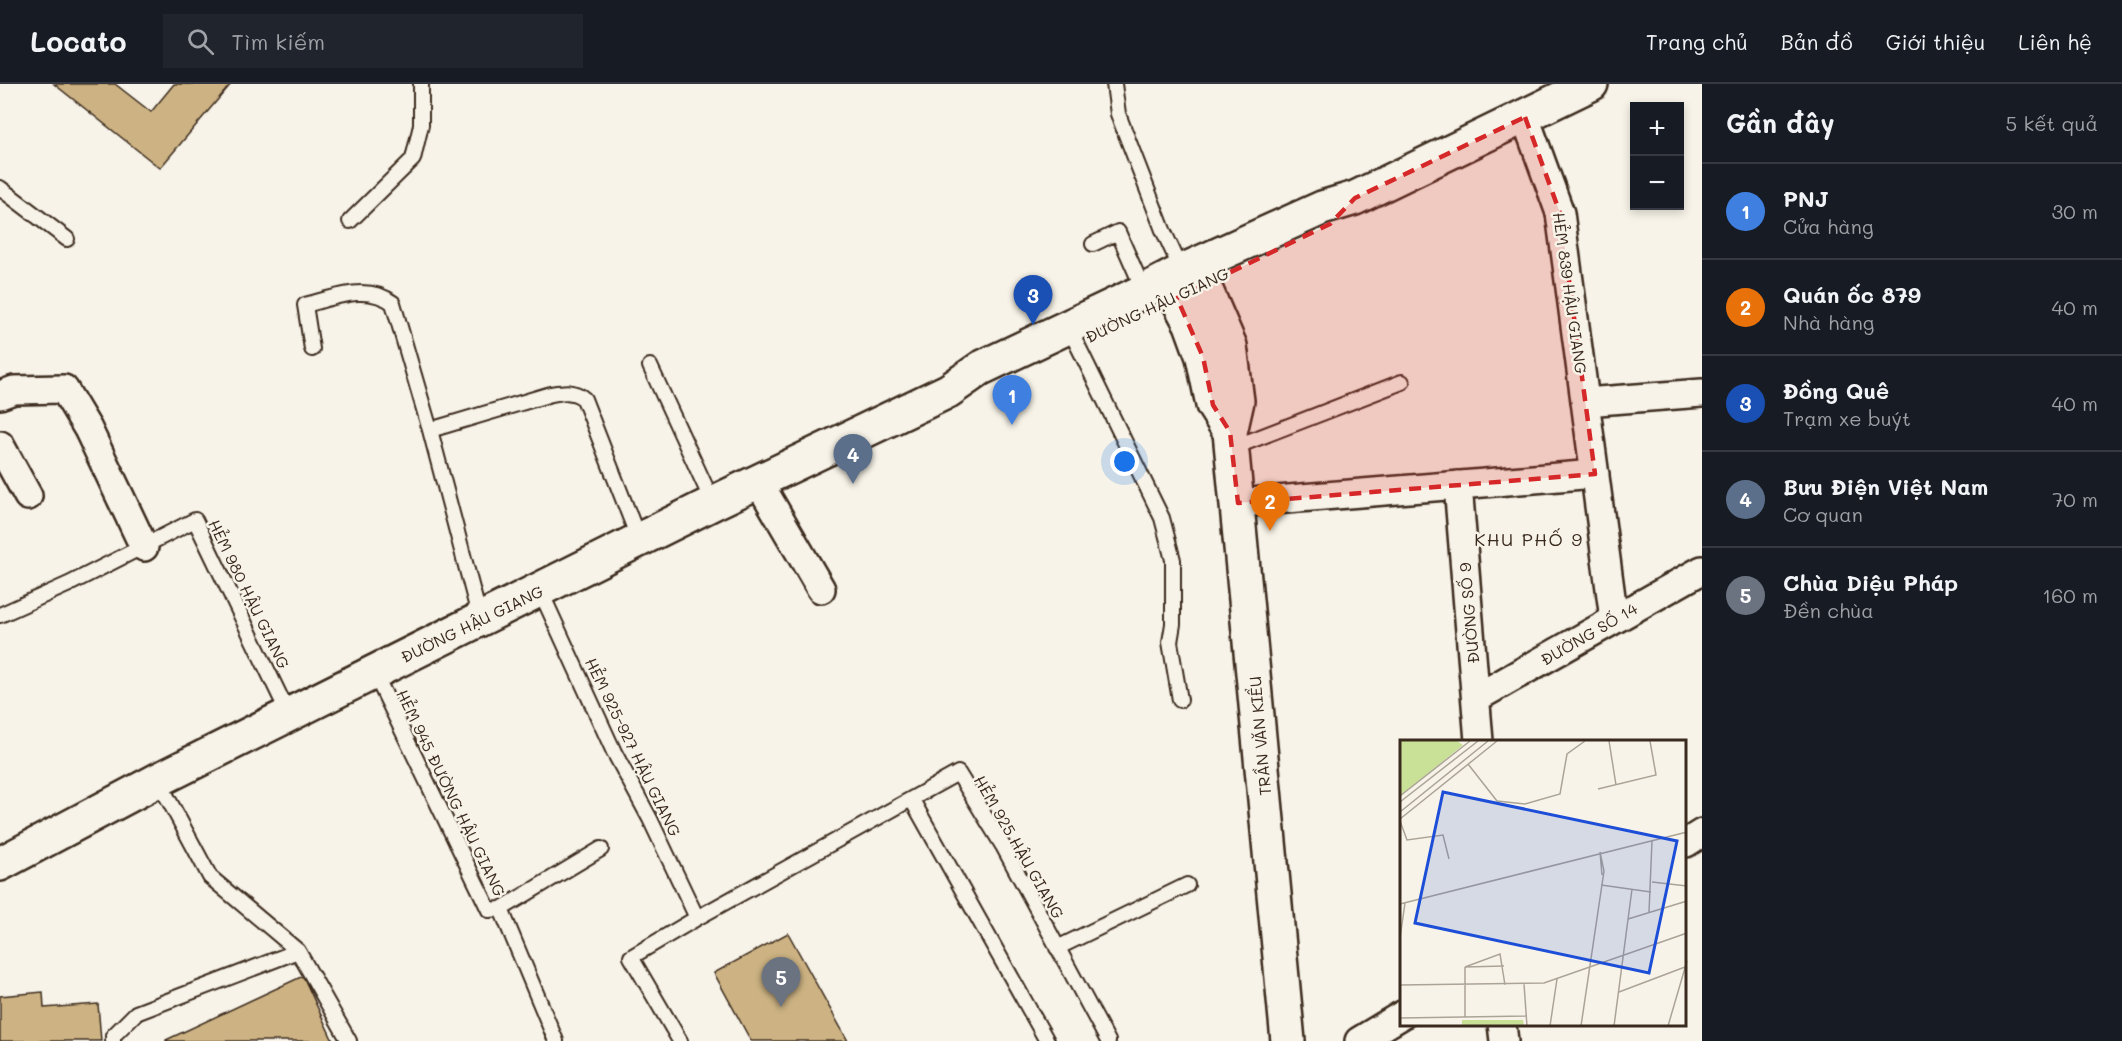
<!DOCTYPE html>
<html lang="vi">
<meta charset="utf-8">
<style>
body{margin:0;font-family:Mali,sans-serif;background:#20242c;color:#f1f3f6}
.controls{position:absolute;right:18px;top:18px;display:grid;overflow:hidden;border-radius:0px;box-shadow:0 3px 9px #0003}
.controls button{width:54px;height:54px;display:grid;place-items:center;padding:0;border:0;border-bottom:2px solid #363941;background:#171b24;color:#f1f3f6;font:30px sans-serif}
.you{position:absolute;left:1125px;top:378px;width:21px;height:21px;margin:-15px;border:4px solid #fff;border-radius:50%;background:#1a73e8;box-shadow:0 0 0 9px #1a73e833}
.badge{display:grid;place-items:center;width:39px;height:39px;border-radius:50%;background:#b45309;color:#fff;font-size:20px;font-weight:700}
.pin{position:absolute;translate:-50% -50px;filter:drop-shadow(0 2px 3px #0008)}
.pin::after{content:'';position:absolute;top:32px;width:21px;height:18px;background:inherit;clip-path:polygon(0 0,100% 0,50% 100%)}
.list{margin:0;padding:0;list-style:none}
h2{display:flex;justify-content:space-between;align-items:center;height:78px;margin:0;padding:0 24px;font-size:26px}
h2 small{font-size:20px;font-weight:400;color:#9ea1a6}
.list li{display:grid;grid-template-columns:39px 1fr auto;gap:18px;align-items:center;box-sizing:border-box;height:96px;padding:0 24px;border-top:2px solid #363941}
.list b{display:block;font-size:22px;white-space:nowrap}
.list p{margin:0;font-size:20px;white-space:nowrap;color:#9ea1a6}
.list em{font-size:20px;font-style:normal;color:#9ea1a6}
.icon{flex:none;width:33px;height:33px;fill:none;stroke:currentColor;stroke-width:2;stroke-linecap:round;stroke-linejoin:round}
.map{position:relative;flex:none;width:1702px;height:957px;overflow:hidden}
header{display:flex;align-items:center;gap:36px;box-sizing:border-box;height:84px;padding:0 30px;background:#171b24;border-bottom:2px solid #363941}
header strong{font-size:28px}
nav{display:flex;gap:33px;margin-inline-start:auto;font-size:21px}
.search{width:420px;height:54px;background:#20242c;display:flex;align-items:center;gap:15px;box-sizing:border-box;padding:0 21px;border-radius:0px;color:#9ea1a6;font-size:22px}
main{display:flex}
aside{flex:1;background:#171b24}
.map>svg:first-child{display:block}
.building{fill:#cdb383;stroke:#3b2a1e;stroke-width:1.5}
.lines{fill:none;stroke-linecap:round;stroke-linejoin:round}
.lane-casing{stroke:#3b2a1e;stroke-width:18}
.street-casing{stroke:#3b2a1e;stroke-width:32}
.secondary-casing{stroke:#3b2a1e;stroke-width:38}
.lane{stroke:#f7f3e8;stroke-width:14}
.street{stroke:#f7f3e8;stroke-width:27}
.secondary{stroke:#f7f3e8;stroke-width:33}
.marked{fill:#d62828;fill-opacity:0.2;stroke:#d62828;stroke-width:4.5;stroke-dasharray:12 8;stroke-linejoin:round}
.labels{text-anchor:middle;stroke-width:5;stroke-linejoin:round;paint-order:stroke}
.street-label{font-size:16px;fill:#3b2a1e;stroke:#f7f3e8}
.neighbourhood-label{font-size:18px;letter-spacing:1.5px;fill:#3b2a1e;stroke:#f7f3e8}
.inset-road{fill:none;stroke:#aca397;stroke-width:1.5}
.view{fill:#1d4ed8;fill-opacity:0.15;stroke:#1d4ed8;stroke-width:3}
.inset-edge{fill:none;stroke:#3b2a1e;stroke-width:3}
</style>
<header>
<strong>Locato</strong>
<div class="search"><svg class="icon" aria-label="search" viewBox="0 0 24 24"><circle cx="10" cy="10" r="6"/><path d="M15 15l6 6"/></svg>Tìm kiếm</div>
<nav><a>Trang chủ</a><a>Bản đồ</a><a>Giới thiệu</a><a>Liên hệ</a></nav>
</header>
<main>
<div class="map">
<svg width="1702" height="957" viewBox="0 0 1702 957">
<rect width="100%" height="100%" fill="#f7f3e8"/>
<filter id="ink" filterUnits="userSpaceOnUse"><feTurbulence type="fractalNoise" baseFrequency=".0167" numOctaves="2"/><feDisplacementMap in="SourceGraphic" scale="12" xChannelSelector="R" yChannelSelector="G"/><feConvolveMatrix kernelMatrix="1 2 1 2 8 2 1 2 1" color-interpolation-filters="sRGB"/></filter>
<g filter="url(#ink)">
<path class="building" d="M 54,0 L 115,0 L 151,28 L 174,0 L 231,0 L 160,84 Z
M 788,849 L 848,957 L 751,957 L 714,889 Z
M 303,892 L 333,957 L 166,957 L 166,956 Z
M 43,908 L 44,924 L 98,920 L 101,957 L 0,957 L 0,912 Z"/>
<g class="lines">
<g class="lane-casing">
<path id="lane" d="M 1114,0 L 1118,30 L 1163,146 L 1182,187
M 0,104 L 67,155
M 350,137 L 413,75 L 421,41 L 421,0
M 1093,160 L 1118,148 L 1144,207
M 1076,258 L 1162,434 L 1173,476 L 1173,540 L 1170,558 L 1180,616
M 312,265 L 305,221 C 333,214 367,199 393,219 L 430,346 L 480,535
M 650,282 L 713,419
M 430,346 L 551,310 C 564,308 574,306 584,315 L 639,456
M 1232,364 L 1402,298
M 540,506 L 614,668 L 650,735 L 697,834
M 0,531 L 69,500 L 195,436 L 289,631
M 374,588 L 489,826 L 501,825 L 601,765
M 158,696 L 210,793 L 298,867 L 349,957
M 912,716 L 1047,957
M 501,825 L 556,957
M 1057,864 L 1187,801
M 113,957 L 113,952 L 136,929 L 298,867
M 680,957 L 631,873 L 697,834 L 958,689 L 1003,762 L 1108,957"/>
</g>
<g class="street-casing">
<path id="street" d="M 1525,33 L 1560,129 L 1614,535
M 0,311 L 14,306 L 64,305 L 88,345 L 144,463
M 1585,318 L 1702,309
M 0,361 L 28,412
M 758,397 L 821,505
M 1458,401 L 1479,657
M 1238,419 L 1595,390
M 1476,614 L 1702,486
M 1686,759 L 1702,749
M 1502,940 L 1504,957
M 1359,957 L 1402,931"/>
</g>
<g class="secondary-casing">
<path id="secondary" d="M 1230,348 L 1213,321 L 1203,273 L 1191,240 L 1177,214 L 1182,187 L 1204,202 L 1230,262 L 1237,317 L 1230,348 L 1288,957
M 0,780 L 158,696 L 713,419 L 948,307 L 981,284 L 1144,207 L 1182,187 L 1322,124 L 1355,114 L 1591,0"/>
</g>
<use href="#lane" class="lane"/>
<use href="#street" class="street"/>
<use href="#secondary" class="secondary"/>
</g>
</g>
<path class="marked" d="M 1525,33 L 1560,129 L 1595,390 L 1238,419 L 1230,348 L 1213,321 L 1203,273 L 1177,214 L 1330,140 L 1355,114 Z"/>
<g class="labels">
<g class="street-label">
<text transform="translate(1570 209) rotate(82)" y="6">HẺM 839 HẬU GIANG</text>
<text transform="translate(1157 221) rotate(-25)" y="6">ĐƯỜNG HẬU GIANG</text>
<text transform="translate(249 510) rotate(64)" y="6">HẺM 980 HẬU GIANG</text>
<text transform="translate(1469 529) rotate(-95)" y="6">ĐƯỜNG SỐ 9</text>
<text transform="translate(472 540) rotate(-26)" y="6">ĐƯỜNG HẬU GIANG</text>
<text transform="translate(1589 550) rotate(-30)" y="6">ĐƯỜNG SỐ 14</text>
<text transform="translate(1260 652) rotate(-95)" y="6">TRẦN VĂN KIỂU</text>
<text transform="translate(633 663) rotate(64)" y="6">HẺM 925-927 HẬU GIANG</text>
<text transform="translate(451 709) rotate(64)" y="6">HẺM 945 ĐƯỜNG HẬU GIANG</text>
<text transform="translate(1019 763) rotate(60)" y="6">HẺM 925 HẬU GIANG</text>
</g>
<g class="neighbourhood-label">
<text x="1529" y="462">KHU PHỐ 9</text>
</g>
</g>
<g transform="translate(1400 656)">
<rect width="286" height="286" fill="#f7f3e8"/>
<path d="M 0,1 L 57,1 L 63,5 L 0,56 ZM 62,280 L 123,280 L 124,286 L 62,286 Z" fill="#c8e197"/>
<path class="inset-road" d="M 209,1 L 216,45M 68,24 L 97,61 L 125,64 L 160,54 L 167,14 L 185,1M 198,49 L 256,35 L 250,1M 0,56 L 70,1M 0,62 L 78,1M 0,72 L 88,1M 0,79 L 97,1M 0,81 L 7,100 L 43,95 L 49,119M 200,112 L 202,135M 252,142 L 287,146M 201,145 L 251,152M 0,164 L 287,92M 249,172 L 252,101M 228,179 L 287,161M 0,198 L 5,163M 65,227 L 100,214 L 105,245M 65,227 L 65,277M 65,227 L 104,226M 124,244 L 127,286M 0,245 L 144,243 L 287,193M 219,252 L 285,227M 0,278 L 126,276M 150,286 L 157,239M 181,286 L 204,131 L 200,112M 214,286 L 232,149M 268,286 L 287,221"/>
<path class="view" d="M 43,52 L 277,101 L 249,233 L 15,183 Z"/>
<rect width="286" height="286" class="inset-edge"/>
</g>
</svg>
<div class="controls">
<button>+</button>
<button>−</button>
</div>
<div class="you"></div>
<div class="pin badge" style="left:1012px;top:341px;background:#3f7fe0">1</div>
<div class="pin badge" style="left:1270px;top:447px;background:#e8710a">2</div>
<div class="pin badge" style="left:1033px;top:241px;background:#1a4fb4">3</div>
<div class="pin badge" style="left:853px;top:400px;background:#5c6f8a">4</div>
<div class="pin badge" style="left:781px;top:923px;background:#6b7280">5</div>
</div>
<aside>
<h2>Gần đây<small>5 kết quả</small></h2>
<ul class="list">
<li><span class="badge" style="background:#3f7fe0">1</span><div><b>PNJ</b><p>Cửa hàng</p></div><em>30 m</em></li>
<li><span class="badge" style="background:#e8710a">2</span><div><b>Quán ốc 879</b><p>Nhà hàng</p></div><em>40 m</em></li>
<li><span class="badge" style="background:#1a4fb4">3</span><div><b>Đồng Quê</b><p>Trạm xe buýt</p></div><em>40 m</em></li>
<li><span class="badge" style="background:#5c6f8a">4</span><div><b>Bưu Điện Việt Nam</b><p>Cơ quan</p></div><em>70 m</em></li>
<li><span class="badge" style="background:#6b7280">5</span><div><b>Chùa Diệu Pháp</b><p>Đền chùa</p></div><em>160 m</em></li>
</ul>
</aside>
</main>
